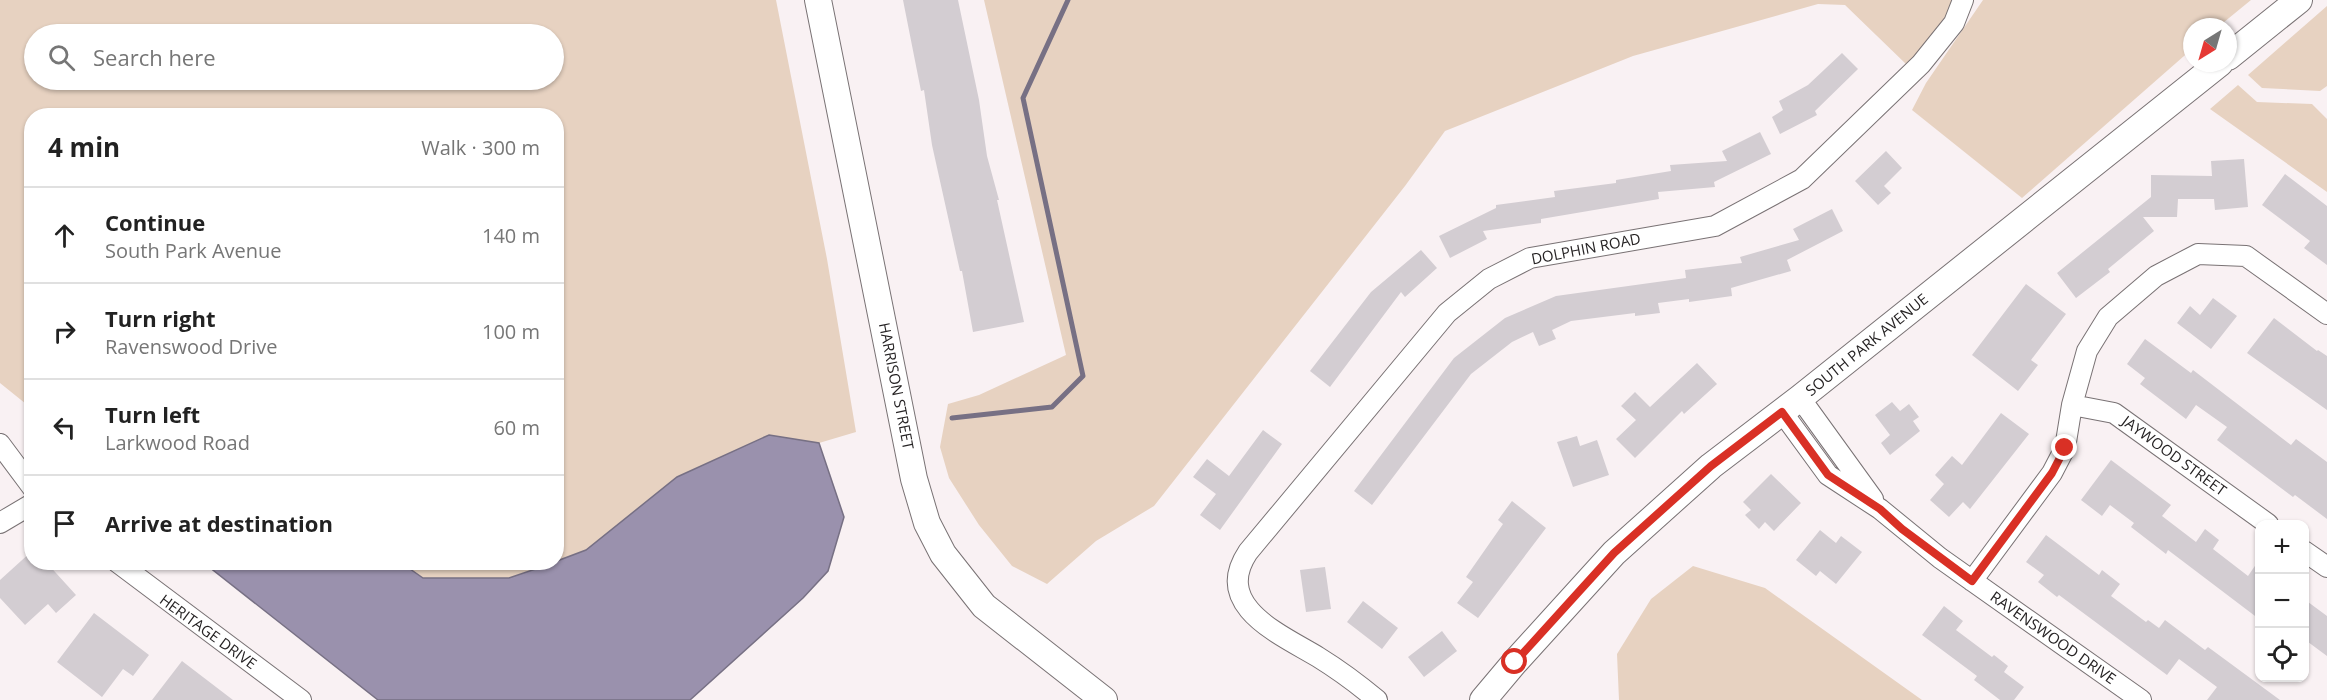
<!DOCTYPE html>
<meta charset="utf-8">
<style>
body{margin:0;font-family:"Open Sans",sans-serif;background:#f2f2f2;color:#222}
.controls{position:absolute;right:18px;bottom:18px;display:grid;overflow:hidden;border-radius:12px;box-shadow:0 2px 4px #0004}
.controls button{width:54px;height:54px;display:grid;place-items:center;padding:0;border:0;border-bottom:2px solid #e0e0e0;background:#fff;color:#222;font:30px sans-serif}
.compass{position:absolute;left:2183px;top:18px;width:54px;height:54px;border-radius:50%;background:#fff;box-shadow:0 2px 4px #0004;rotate:217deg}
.stop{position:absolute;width:18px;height:18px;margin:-14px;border:4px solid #d93025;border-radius:50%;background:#fff}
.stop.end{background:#d93025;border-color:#fff;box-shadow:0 2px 6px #0008}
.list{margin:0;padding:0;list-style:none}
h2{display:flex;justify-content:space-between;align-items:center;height:78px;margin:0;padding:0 24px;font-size:26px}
h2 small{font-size:20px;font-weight:400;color:#767676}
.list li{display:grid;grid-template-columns:39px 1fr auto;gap:18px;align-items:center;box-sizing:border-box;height:96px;padding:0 24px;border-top:2px solid #e0e0e0}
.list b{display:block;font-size:22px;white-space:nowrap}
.list p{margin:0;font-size:20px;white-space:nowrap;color:#767676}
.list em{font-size:20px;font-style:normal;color:#767676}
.icon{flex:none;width:33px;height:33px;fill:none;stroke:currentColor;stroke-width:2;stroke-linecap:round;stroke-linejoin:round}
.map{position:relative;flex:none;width:2327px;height:700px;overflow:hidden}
.search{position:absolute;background:#fff;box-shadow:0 2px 4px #0004;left:24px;top:24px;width:540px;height:66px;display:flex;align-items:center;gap:15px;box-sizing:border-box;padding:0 21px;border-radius:33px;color:#767676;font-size:22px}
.panel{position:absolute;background:#fff;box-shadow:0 2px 4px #0004;left:24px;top:108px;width:540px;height:462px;border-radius:24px}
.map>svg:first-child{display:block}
.green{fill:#e7d2c1;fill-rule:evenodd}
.water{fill:#9a91ad;stroke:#777084;stroke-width:1.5}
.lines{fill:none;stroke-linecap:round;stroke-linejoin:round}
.stream{stroke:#777084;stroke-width:5}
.building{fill:#d3cdd2}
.minor-casing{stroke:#797274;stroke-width:22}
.tertiary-casing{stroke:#797274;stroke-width:28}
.minor{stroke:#fff;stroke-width:20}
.tertiary{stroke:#fff;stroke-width:26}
.route{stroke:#d93025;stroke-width:8}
.labels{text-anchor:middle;stroke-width:4.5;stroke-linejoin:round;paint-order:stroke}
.street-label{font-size:15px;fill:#262324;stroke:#fff}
</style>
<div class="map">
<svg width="2327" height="700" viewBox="0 0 2327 700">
<rect width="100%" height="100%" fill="#f9f1f3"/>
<path class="green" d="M 0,0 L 776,0 L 827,259 L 856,432 L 819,443 L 769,435 L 677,477 L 586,550 L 557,561 L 556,116 L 32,116 L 31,408 L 0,383 ZM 34,34 L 554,34 L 554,80 L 34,80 Z
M 984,0 L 1954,0 L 1946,18 L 1907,65 L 1845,5 L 1818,4 L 1633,56 L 1445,131 L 1405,186 L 1154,506 L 1096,541 L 1047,584 L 1012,566 L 979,525 L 949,478 L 940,447 L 948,404 L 979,395 L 1066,355 Z
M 1983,0 L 2251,0 L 2218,27 L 2192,27 L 2192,49 L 2022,198 L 1912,110 L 1926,83 Z
M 2327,6 L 2327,86 L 2320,91 L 2262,88 L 2248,75 Z
M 2238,85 L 2257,102 L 2312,104 L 2327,119 L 2327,192 L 2210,109 Z
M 400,563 L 551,563 L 509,578 L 423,578 Z
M 1693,566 L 1765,588 L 1922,700 L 1619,700 L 1617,654 L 1651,599 Z"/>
<path class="water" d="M 769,435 L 819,443 L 844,517 L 828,571 L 803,598 L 690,700 L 378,700 L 204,563 L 400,562 L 423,578 L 509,578 L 556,562 L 557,561 L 586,550 L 677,477 Z"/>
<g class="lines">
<path class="stream" d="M 952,418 L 1052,407 L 1083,376 L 1023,98 L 1068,0"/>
</g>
<path class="building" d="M 903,0 L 958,0 L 979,100 L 987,156 L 999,200 L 997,200 L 1024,322 L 973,332 L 962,271 L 960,271 L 932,145 L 924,90 L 921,91 Z
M 1842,53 L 1858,69 L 1815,111 L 1817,115 L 1780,134 L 1772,117 L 1783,110 L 1779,101 L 1808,85 Z
M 1760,132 L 1771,154 L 1714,182 L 1715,187 L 1658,192 L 1659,199 L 1541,219 L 1541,223 L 1483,231 L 1487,239 L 1450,258 L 1439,236 L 1496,208 L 1496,205 L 1555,197 L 1554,191 L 1616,183 L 1616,180 L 1671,171 L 1670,165 L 1727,161 L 1722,151 Z
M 1886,151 L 1902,168 L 1884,186 L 1891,193 L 1878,205 L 1855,181 Z
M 2244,159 L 2248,207 L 2215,210 L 2214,199 L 2178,199 L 2177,217 L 2143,217 L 2154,231 L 2108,269 L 2110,272 L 2076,298 L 2057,273 L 2151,197 L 2151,175 L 2212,176 L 2211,161 Z
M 2285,174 L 2327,206 L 2327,265 L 2304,248 L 2310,241 L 2262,205 Z
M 1832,209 L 1843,231 L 1787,260 L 1791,271 L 1731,288 L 1732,296 L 1689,302 L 1689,299 L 1658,303 L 1660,313 L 1635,316 L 1635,313 L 1571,321 L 1552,330 L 1556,339 L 1539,346 L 1533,332 L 1512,342 L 1471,374 L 1372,505 L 1354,491 L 1454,358 L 1505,318 L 1556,296 L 1686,278 L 1685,270 L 1742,263 L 1740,257 L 1799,240 L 1793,229 Z
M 1421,250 L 1437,268 L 1405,297 L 1401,292 L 1330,387 L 1310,371 L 1371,292 Z
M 2026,284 L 2066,314 L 2031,360 L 2038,365 L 2018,391 L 1972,355 Z
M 2213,298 L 2237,316 L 2211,349 L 2177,323 L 2190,306 L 2200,315 Z
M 2274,318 L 2317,351 L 2318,350 L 2327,356 L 2327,410 L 2247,353 Z
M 2145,339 L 2191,373 L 2193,370 L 2291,445 L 2296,439 L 2327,462 L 2327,519 L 2295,495 L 2293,497 L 2217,440 L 2227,427 L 2196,405 L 2186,419 L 2140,384 L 2145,378 L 2127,364 Z
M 1697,363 L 1717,384 L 1684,414 L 1682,411 L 1635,458 L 1616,439 L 1636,420 L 1621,406 L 1635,392 L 1650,407 Z
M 1892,402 L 1900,411 L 1909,404 L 1919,417 L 1913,421 L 1920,431 L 1890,455 L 1881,443 L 1890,435 L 1875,415 Z
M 2001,413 L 2029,434 L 1970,509 L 1963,502 L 1949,517 L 1930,500 L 1944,484 L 1935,475 L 1952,456 L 1962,465 Z
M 1263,430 L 1282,444 L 1220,530 L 1200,515 L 1216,494 L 1193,477 L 1207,459 L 1229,476 Z
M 1577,436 L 1580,446 L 1597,440 L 1609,475 L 1573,487 L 1557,442 Z
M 2111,460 L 2171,505 L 2162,516 L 2196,542 L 2205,529 L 2219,540 L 2213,549 L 2248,576 L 2259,560 L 2259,619 L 2168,550 L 2166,554 L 2131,527 L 2134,523 L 2110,505 L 2102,516 L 2081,500 Z
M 1771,474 L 1801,503 L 1774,531 L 1765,522 L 1759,529 L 1745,515 L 1751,510 L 1743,502 Z
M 1512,501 L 1546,528 L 1478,618 L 1457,603 L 1473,582 L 1466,577 L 1503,524 L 1498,520 Z
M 1820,530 L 1836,543 L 1841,536 L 1862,552 L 1836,584 L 1820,571 L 1816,576 L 1796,560 Z
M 2046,535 L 2099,575 L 2102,570 L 2120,584 L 2111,596 L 2146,622 L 2148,620 L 2159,628 L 2165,620 L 2205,650 L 2208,647 L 2280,700 L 2207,700 L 2217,687 L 2179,659 L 2167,675 L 2059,595 L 2057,597 L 2038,582 L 2044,575 L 2026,562 Z
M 32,551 L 32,562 L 46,562 L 76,595 L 56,613 L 48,604 L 25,625 L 0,598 L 0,580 Z
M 1325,567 L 1331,609 L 1306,612 L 1300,570 Z
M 2304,599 L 2327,616 L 2327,656 L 2304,639 Z
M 1363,601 L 1398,628 L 1382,649 L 1347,622 Z
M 1944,606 L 1963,621 L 1956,630 L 1992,657 L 1994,655 L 2008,666 L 2004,672 L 2024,687 L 2014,700 L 2000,700 L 1974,680 L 1977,676 L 1922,635 Z
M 94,613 L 149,655 L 133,676 L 123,669 L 102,697 L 57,662 Z
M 1442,631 L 1457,651 L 1424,677 L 1408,657 Z
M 182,661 L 233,700 L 152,700 Z"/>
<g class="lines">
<g class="minor-casing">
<path id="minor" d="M 1800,398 L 1873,499
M 2072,405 L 2114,413 L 2268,524
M 1782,412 L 1828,475 L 1880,509 L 1940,558 L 2141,700
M 0,444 L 32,487
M 0,523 L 32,504
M 2304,551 L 2327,567
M 117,562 L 301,700
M 1972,581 L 2052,473 L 2065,448 L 2072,405 L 2087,351 L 2108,317 L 2156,276 L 2198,254 L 2246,256 L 2327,314
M 1377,700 C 1358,684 1339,670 1318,657 C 1280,634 1212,606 1248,552 L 1447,313 L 1489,279 L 1530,258 L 1715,226 L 1802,179 L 1921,64 L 1954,23 L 1963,0"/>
</g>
<g class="tertiary-casing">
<path id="tertiary" d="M 818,0 L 914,479 L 927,523 L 943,554 L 984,606 L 1104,700
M 2228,57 L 2299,0
M 1483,700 L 1515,662 L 1614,553 L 1711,466 L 1800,398 L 2220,63"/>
</g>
<use href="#minor" class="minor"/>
<use href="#tertiary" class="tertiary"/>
</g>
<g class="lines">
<path class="route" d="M 1515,662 L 1614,553 L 1711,466 L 1782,412 L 1828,475 L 1880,509 L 1902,529 L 1972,581 L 2052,473 L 2065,448"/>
</g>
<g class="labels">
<g class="street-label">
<text transform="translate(1586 249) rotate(-11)" y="5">DOLPHIN ROAD</text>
<text transform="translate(1867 345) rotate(-39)" y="5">SOUTH PARK AVENUE</text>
<text transform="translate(896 386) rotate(79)" y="5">HARRISON STREET</text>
<text transform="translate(2174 456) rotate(36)" y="5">JAYWOOD STREET</text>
<text transform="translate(208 632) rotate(36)" y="5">HERITAGE DRIVE</text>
<text transform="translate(2053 638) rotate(35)" y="5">RAVENSWOOD DRIVE</text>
</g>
</g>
</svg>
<div class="controls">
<button>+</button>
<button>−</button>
<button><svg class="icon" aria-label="locate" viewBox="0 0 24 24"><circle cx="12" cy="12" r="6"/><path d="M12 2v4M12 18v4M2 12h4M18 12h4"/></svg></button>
</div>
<svg class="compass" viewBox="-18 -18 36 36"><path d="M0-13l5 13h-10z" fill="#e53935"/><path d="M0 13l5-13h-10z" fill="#767676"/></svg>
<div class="stop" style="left:1515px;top:662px"></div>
<div class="stop end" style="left:2065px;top:448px"></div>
<div class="search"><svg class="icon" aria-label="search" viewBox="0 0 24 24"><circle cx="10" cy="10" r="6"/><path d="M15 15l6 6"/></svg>Search here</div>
<section class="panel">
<h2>4 min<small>Walk · 300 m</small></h2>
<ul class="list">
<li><svg class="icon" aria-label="ahead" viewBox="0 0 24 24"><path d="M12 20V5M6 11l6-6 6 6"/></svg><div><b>Continue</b><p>South Park Avenue</p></div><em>140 m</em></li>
<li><svg class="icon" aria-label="right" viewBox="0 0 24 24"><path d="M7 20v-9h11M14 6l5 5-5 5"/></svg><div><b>Turn right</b><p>Ravenswood Drive</p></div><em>100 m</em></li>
<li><svg class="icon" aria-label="left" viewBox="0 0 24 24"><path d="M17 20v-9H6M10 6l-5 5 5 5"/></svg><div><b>Turn left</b><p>Larkwood Road</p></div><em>60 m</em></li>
<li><svg class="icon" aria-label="arrive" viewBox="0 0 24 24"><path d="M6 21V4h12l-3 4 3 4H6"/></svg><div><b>Arrive at destination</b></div></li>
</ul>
</section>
</div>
